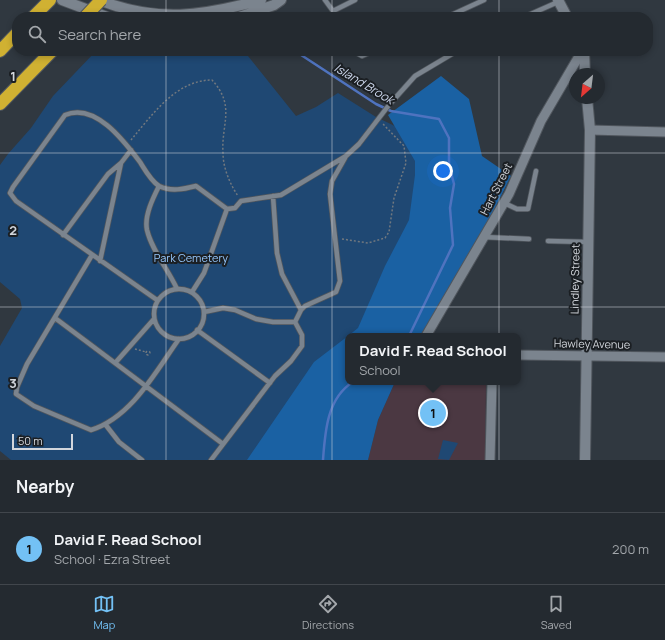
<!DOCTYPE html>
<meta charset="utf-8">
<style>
body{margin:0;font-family:Manrope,sans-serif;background:#2c3238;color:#f1f3f6}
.compass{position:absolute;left:569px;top:68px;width:36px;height:36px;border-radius:50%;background:#242a30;box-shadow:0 2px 6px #0003;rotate:208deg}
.scale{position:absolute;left:12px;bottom:10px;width:61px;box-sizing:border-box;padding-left:4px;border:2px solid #d2d6dc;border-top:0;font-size:11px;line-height:14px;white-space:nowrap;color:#d2d6dc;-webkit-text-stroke:3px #1b1f23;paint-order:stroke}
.you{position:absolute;left:443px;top:171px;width:14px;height:14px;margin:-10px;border:3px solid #fff;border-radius:50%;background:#1a73e8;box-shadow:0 0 0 6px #1a73e833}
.badge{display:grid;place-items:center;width:26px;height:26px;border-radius:50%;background:#73c1f5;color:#111;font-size:13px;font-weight:700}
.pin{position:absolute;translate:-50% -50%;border:2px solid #fff;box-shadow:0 1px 4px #0006}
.popup{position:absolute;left:345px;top:333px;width:176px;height:52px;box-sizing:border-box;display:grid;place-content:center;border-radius:8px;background:#242a30;filter:drop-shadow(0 1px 3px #0005);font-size:13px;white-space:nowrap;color:#a3a7ab}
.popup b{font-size:15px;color:#f1f3f6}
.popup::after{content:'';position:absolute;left:50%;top:100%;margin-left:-8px;border:8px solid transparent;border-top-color:#242a30}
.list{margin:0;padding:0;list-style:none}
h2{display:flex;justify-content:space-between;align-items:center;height:52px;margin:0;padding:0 16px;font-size:17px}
h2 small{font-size:13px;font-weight:400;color:#a3a7ab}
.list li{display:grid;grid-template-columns:26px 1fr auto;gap:12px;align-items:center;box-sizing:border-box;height:72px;padding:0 16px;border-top:1px solid #41464c}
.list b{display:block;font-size:15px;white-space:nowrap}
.list p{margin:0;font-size:13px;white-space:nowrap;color:#a3a7ab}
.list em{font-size:13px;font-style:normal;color:#a3a7ab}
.icon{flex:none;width:22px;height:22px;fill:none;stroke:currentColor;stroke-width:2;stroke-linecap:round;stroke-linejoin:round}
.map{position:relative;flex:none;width:665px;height:460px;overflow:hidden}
.search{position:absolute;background:#242a30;box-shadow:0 2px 6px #0003;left:12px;right:12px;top:12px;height:44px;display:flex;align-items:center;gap:10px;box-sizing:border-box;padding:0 14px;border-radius:16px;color:#a3a7ab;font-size:15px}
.sheet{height:124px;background:#242a30}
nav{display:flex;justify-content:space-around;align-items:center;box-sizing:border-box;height:56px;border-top:1px solid #41464c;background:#242a30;font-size:11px;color:#a3a7ab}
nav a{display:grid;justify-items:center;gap:2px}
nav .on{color:#73c1f5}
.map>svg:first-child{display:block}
.education{fill:#4b3842}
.green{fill:#1f4873}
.forest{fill:#1a61a3}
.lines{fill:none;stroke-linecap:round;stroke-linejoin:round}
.stream{stroke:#4f73bf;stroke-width:2.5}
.lane-casing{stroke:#50565d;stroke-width:6}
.street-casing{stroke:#50565d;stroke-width:11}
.secondary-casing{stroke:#50565d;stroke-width:12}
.highway-casing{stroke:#50565d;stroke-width:14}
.path{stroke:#71787f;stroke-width:1.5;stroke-dasharray:2 2;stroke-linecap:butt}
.lane{stroke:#7b848e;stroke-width:4.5}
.street{stroke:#7b848e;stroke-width:9}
.secondary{stroke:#7b848e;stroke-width:10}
.highway{stroke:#d0b132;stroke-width:12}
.highway-bridge-casing{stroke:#50565d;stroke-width:14;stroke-linecap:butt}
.highway-bridge{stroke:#d0b132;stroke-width:12}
.grid{fill:none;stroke:#d2d6dc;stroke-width:1;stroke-opacity:0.55}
.labels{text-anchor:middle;stroke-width:4;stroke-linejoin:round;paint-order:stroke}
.street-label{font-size:11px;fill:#d2d6dc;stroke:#1b1f23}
.park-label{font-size:11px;fill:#95c7fd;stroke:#1b1f23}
.water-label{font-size:12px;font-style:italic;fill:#ced9ee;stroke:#1b1f23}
.grid-label{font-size:13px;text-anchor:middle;font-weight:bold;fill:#d2d6dc;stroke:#1b1f23;stroke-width:4;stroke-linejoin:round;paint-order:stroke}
</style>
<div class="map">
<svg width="665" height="460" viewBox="0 0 665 460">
<rect width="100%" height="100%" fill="#303840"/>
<path class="education" d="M 395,382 L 486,382 L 485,460 L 368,460 L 378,420 Z"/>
<path class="green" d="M 96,51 L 244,51 L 296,116 L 316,107 L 338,93 L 376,117 L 399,128 L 442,181 L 372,336 L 348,336 L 348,359 L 262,460 L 11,460 L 0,451 L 0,346 L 22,308 L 20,299 L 0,282 L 0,165 L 8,154 L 31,128 L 53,96 Z
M 443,440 L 458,443 L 449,460 L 438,459 Z"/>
<path class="forest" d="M 441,76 L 469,99 L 482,156 L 511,176 L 489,220 L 421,336 L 348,336 L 358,328 L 385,266 L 409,220 L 415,175 L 415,161 L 388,115 Z
M 348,336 L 348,382 L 395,382 L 378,420 L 368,460 L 247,460 L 314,362 Z"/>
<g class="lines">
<path class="stream" d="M 295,51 L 376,104 L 391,111 L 439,119 L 449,138 L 449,165 L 454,184 L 450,208 L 453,245 L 409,336
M 323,460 C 325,432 327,398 353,382"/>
<g class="lane-casing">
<path id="lane" d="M 325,0 L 333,11
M 336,17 L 333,11 L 355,0
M 447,17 L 484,0
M 524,17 L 558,2
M 353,51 L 362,56 L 373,51
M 159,186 C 153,198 144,216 147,230 C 152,251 168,269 177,289
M 273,196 L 277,253 L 282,274 L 301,310
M 504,203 L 517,209 L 528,209 L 536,171
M 63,235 L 108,174 L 121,163
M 483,237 L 529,239
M 548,241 L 588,242
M 92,255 L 27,364 L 17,387 L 16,394 L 34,406 L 91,430 C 132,417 156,371 179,339
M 100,261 L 121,163 L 131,150
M154 314a25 25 0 1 1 50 0a25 25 0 1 1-50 0Z
M 192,292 L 204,273 L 227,209
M 157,300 L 16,201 L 10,193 L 13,187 L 65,115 C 95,102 124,141 140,162 C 145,170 151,181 159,186 C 171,192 184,189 196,186 L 227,209 L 235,208 L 241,201 L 281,195 L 346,156 L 359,144 L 389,105 L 415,76 L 457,51
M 204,312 L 223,308 L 235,310 L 256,319 L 273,322 L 295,322
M 55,318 L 223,444
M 197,330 L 270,383
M 116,362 L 154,319
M 105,424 L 119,442 L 142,460
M 211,460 L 275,376 L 291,361 L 302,346 L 302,335 L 295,322 L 301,310 L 305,306 L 336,292 L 340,281 L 330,194 L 332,181 L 345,158"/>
</g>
<g class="street-casing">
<path id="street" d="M 590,130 L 665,132
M 426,336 L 509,194 L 541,121 L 582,51
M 518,355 L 665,357
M 490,460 L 492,382"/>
</g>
<g class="secondary-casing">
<path id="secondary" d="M 62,0 L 107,17
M 99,0 C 157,23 203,16 261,0
M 558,0 L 567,17
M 239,17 L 274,5 L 281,0
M 584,51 L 585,74
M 585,460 L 590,130 L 587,98"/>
</g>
<g class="highway-casing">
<path id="highway" d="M 33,17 L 50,0
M 0,51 L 17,33
M 0,104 L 52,51"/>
</g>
<path class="path" d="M 131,140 C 152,115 176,80 212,80 C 236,106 221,124 223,153 C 223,168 230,184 238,196
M 342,239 L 368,243 L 385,238 L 389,232 L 394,198 L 406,163 L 404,146 L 383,124
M 135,349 L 146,352
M146 353a2 2 0 1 1 4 0a2 2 0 1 1-4 0Z"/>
<use href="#lane" class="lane"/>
<use href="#street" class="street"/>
<use href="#secondary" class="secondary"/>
<use href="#highway" class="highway"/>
<g class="highway-bridge-casing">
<path id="highway-bridge" d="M 85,17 L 101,0"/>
</g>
<use href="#highway-bridge" class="highway-bridge"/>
</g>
<path class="grid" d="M 166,0 L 166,17M 332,0 L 332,17M 499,0 L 499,17M 166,51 L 166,460M 332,51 L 332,460M 499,51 L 499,460M 0,153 L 665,153M 0,307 L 665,307"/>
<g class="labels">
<g class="street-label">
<text transform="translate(496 189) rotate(-63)" y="4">Hart Street</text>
<text transform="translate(575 279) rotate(-89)" y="4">Lindley Street</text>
<text transform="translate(592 344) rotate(1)" y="4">Hawley Avenue</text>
</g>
<g class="park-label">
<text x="191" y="262">Park Cemetery</text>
</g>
<g class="water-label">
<text transform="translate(364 84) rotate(31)" y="4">Island Brook</text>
</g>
</g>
<g class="grid-label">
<text x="13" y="81">1</text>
<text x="13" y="235">2</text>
<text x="13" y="388">3</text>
</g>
</svg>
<svg class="compass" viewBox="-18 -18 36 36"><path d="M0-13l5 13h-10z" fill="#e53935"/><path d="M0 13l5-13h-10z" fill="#a3a7ab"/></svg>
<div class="scale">50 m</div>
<div class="you"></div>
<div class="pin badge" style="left:433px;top:413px">1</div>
<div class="popup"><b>David F. Read School</b>School</div>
<div class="search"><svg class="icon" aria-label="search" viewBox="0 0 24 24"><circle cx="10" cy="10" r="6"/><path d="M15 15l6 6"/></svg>Search here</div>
</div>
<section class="sheet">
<h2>Nearby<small></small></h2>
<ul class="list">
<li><span class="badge">1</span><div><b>David F. Read School</b><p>School · Ezra Street</p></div><em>200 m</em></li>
</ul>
</section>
<nav>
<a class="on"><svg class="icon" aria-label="map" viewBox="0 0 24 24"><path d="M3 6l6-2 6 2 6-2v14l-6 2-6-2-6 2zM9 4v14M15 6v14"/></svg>Map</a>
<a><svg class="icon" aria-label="directions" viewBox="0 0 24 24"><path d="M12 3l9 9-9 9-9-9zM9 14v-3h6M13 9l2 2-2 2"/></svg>Directions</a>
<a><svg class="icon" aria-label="saved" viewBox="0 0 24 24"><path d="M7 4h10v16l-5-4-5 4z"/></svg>Saved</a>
</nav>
